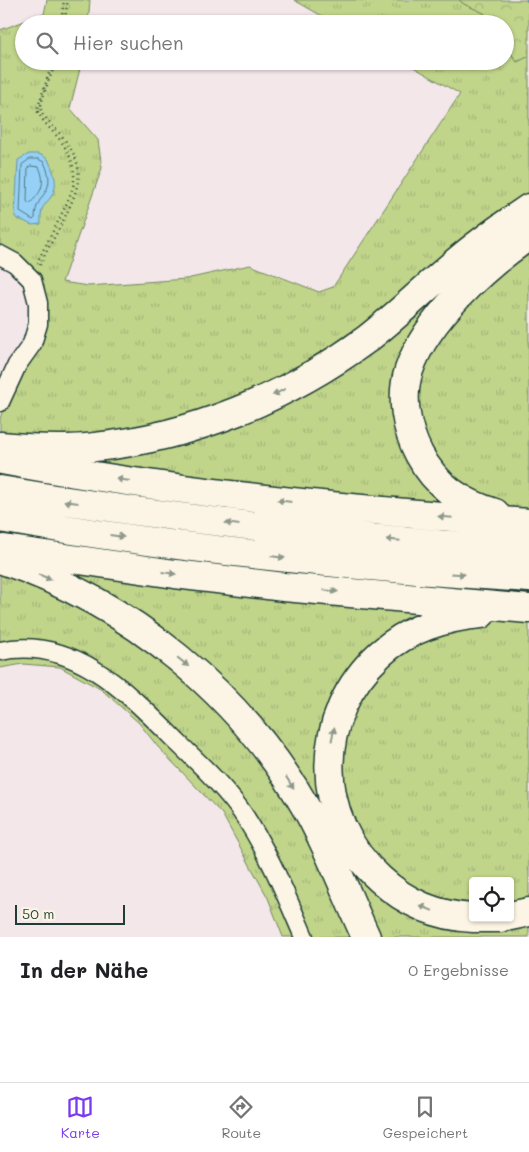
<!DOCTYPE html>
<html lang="de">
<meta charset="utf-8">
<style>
body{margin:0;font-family:Mali,sans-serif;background:#f6f6f6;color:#202124}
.controls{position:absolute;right:15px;bottom:15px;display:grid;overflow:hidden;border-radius:5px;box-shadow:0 1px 4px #0004}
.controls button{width:45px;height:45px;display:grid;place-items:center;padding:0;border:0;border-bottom:1px solid #e0e0e0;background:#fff;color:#202124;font:25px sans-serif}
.scale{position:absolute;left:15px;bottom:12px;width:110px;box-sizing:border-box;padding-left:5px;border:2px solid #1f3d34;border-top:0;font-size:14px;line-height:18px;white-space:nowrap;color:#1f3d34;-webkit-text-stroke:4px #fcf5e5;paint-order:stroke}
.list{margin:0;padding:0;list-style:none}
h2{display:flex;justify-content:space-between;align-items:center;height:65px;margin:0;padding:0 20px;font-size:21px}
h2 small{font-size:16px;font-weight:400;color:#757577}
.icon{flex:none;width:28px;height:28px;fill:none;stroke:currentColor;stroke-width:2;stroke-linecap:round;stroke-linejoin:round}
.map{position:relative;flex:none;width:529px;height:937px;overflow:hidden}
.search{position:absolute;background:#fff;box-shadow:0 1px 4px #0004;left:15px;right:15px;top:15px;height:55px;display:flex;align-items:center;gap:12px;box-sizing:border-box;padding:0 18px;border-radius:28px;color:#757577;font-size:19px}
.sheet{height:145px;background:#fff}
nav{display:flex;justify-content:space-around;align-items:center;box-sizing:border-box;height:70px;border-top:1px solid #e0e0e0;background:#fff;font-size:14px;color:#757577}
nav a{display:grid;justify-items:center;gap:2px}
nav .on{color:#7c3aed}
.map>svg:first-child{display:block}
.grass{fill:url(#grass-tufts);stroke:#70885f}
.forest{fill:url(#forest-crowns);stroke:#70885f}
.water{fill:#96d0f6;stroke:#6695a8}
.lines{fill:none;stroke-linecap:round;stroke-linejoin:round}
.shore{stroke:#4f7882;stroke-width:1}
.stream{stroke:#6695a8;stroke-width:4.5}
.minor-casing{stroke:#1f3d34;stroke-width:21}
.motorway-casing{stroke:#1f3d34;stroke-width:31}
.path{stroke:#1f3d34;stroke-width:2.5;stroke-dasharray:1 4;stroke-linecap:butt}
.minor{stroke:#fcf5e5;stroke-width:18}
.motorway{stroke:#fcf5e5;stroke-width:28}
.oneway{fill:#8e998c}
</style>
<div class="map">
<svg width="529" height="937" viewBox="0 0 529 937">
<defs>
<pattern id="grass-tufts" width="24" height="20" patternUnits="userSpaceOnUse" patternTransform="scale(1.25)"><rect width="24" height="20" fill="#c0d48a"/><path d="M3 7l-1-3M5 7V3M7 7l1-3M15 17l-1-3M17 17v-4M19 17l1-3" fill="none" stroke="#a5b778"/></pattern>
<pattern id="forest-crowns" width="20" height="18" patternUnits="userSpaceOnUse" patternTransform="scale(1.25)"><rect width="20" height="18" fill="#c0d48a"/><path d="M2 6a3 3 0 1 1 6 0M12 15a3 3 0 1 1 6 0" fill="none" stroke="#a5b778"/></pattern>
</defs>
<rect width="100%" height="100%" fill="#f4e7ea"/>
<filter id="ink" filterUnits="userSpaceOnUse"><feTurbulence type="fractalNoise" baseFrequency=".02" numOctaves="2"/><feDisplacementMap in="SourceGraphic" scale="10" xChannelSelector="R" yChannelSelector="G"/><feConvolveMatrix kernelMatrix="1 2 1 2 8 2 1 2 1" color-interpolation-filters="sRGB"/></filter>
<g filter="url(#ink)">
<path class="grass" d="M 47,0 L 90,0 L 88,24 L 24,24 L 24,61 L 82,61 L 70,108 L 98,140 L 102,168 L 62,282 L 88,286 L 186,279 L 250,265 L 319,292 L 333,287 L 460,94 L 403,61 L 505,61 L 505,44 L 517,62 L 529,56 L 529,197 L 361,332 L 249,398 L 142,431 L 0,441 L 0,419 L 4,405 L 33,352 L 37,280 L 0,255 L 0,30 L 44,14 Z
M 294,0 L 459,0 L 464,4 L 484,13 L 492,24 L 336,24 Z
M 529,244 L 529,511 L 507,508 L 445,478 L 415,422 L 422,357 L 429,342 Z
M 479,265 L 397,409 L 466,512 L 36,458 L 130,451 L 406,317 Z
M 63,565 L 450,607 L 383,640 L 324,783 L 379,888 L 529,918 L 529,937 L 373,937 L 301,784 L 64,573 Z
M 0,567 L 43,583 L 175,663 L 284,787 L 357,937 L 309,937 L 238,801 L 84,659 L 0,646 Z
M 529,619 L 529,904 L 510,909 L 510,881 L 473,881 L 473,911 L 397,886 L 344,814 L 342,727 L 385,656 L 475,620 Z
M 18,652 L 66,662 L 115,690 L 239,816 L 300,937 L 283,937 L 268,898 L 222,814 L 158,747 L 139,723 L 102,690 L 60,667 L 23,664 L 0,668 L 0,656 Z"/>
<path class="forest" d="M 459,0 L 529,0 L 529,56 L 517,62 L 505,44 L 505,24 L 492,24 L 484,13 L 464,4 Z"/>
<path class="water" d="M 29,154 L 39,154 L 48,159 C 52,169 58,180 54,191 C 47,207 40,201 41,224 L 32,225 L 15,217 L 18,160 Z"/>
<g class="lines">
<path class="shore" d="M 30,159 L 38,159 L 44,162 C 59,194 35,192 35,218 L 33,220 L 20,212 L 22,165 Z
M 31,166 L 39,167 C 46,182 42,193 29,204 L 27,201 L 28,168 Z"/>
<path class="stream" d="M 528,0 L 529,1"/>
<g class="minor-casing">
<path id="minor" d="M 0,255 L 15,263 L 32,280 L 38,303 L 38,324 L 32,344 L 17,365 L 0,402
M 0,651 C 74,635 129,694 177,742 C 199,763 221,784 239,808 C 267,848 285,893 304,937"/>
</g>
<g class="motorway-casing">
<path id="motorway" d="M 0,446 C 31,449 64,451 95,447 C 192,437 288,397 367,339 C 398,315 426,287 456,262 C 479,242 504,225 529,208
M 2,460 C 176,493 353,510 529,523
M 0,490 C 175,520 352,539 529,551
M 495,513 C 461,503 436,486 419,454 C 406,429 400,397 409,370 C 426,319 486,265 529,236
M 0,518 C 175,549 352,567 529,578
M 4,549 L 175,574 L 284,587 L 529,609
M 0,559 C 130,603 242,694 309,813 C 331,853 347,896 366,937
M 510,916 L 529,912
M 473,918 C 438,916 406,903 380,879 C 312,818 313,715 380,654 C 407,629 445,617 481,614
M 474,918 L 500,918"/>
</g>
<path class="path" d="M 61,24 L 64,0
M 64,24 L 68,0
M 37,263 C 45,245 73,197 74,181 C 75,167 70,155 63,144 C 54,131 44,125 37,110 L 53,61
M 40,265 C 50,243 75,204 78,181 C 82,161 67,141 54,127 C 50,122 42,116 41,109 C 40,100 53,71 56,61"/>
<use href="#minor" class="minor"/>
<use href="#motorway" class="motorway"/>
</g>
<defs><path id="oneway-solid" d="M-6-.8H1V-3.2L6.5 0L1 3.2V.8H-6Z" transform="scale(1.25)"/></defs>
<g class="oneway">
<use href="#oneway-solid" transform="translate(279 392) rotate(153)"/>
<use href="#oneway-solid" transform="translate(123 480) rotate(-172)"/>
<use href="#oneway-solid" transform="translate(284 501) rotate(-173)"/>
<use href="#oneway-solid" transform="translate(71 502) rotate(-172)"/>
<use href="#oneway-solid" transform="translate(445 517) rotate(-175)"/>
<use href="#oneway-solid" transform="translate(232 524) rotate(-173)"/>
<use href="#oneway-solid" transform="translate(117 536) rotate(8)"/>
<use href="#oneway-solid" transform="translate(393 540) rotate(-175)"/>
<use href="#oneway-solid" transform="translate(278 557) rotate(7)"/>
<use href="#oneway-solid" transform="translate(169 573) rotate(8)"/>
<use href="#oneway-solid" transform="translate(458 574) rotate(4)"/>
<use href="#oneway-solid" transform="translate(45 577) rotate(23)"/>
<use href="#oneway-solid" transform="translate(331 591) rotate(5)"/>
<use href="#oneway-solid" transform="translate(183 662) rotate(39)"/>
<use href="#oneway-solid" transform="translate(333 734) rotate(-78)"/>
<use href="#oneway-solid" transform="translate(290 783) rotate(58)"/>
<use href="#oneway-solid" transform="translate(426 908) rotate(-158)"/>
</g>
</g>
</svg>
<div class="controls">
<button><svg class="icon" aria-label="locate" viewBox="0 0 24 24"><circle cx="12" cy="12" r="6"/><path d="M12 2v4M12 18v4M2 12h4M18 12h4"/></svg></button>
</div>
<div class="scale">50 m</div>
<div class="search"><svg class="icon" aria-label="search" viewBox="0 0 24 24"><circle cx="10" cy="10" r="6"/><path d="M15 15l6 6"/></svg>Hier suchen</div>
</div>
<section class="sheet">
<h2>In der Nähe<small>0 Ergebnisse</small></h2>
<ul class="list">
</ul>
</section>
<nav>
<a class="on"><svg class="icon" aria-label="map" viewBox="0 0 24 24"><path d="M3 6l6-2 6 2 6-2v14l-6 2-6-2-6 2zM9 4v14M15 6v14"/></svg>Karte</a>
<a><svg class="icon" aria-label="directions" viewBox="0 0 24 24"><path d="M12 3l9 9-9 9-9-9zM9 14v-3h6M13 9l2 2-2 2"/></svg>Route</a>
<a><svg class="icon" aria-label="saved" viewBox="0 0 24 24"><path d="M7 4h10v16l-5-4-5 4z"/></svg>Gespeichert</a>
</nav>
